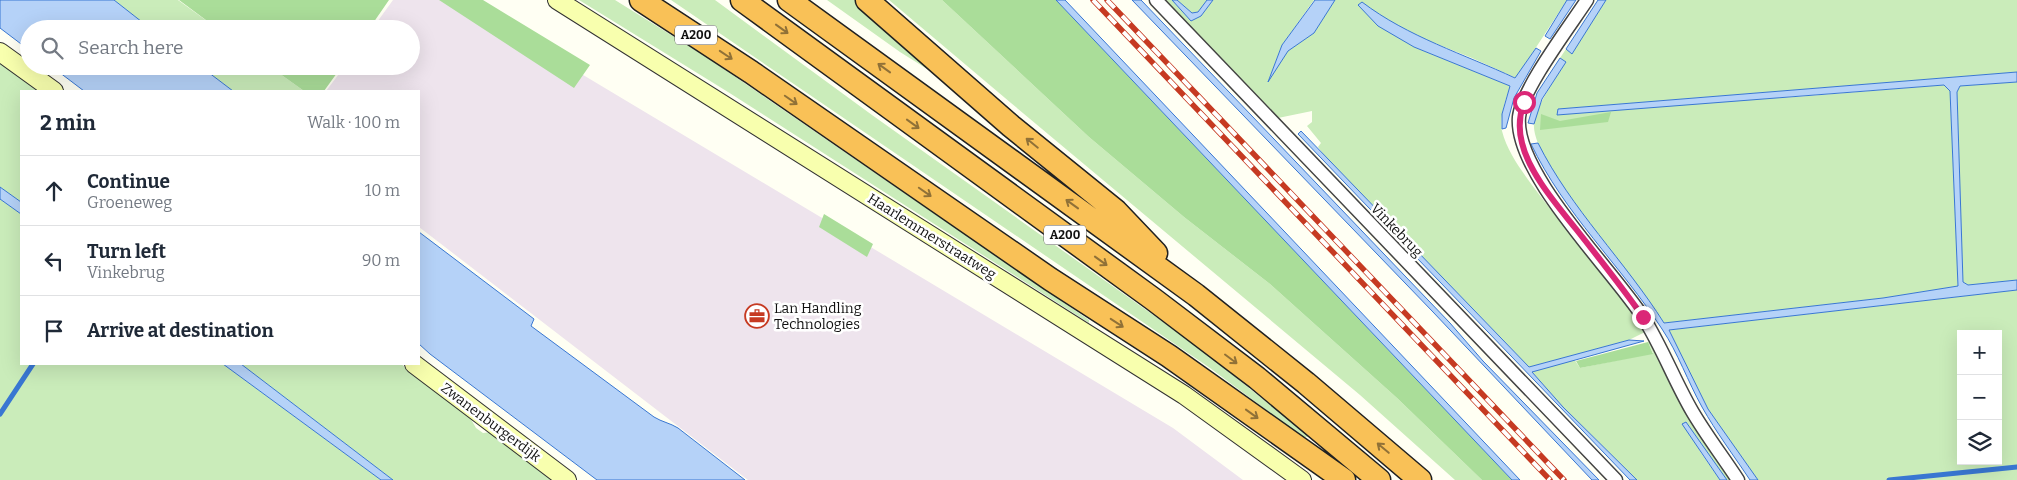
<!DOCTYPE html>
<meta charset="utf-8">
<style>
body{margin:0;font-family:Bitter,serif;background:#f2f2f3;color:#1f2937}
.controls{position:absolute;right:15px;bottom:15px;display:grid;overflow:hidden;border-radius:0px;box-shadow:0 5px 20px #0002}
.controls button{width:45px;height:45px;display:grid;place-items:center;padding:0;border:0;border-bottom:1px solid #e0e1e3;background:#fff;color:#1f2937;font:25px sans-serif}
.stop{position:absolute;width:15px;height:15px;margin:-11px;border:4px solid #db2777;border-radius:50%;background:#fff}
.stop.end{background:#db2777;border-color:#fff;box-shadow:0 1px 5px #0008}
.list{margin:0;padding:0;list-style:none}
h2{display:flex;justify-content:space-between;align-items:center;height:65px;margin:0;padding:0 20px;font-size:21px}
h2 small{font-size:16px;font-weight:400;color:#747a83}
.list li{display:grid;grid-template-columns:32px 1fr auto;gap:15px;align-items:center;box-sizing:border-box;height:70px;padding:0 20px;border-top:1px solid #e0e1e3}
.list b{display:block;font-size:19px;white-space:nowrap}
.list p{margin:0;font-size:16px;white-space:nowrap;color:#747a83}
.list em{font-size:16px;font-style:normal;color:#747a83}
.icon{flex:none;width:28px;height:28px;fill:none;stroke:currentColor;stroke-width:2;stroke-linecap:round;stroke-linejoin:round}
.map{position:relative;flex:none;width:2017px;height:480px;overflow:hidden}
.search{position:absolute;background:#fff;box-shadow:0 5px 20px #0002;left:20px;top:20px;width:400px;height:55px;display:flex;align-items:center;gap:12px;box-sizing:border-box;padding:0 18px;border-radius:28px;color:#747a83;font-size:19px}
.panel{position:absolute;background:#fff;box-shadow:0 5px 20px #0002;left:20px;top:90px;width:400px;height:275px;border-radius:0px}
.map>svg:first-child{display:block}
.industrial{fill:#eee4ed}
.green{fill:#caecba;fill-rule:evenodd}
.forest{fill:#ad9}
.water{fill:#b5d2f8;stroke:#3977d2}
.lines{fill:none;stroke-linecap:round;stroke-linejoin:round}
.stream{stroke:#3977d2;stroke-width:5}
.street-casing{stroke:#434343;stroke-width:15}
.secondary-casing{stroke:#323232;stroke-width:20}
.highway-casing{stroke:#212121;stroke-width:25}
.street{stroke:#fff;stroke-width:12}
.secondary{stroke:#f8ffae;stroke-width:18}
.highway{stroke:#f9c157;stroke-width:22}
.rail-casing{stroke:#c63a22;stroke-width:5.5}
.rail{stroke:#fff;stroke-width:4;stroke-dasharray:11;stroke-linecap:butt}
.oneway{stroke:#907137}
.route{stroke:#db2777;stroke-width:6}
.labels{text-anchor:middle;stroke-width:5;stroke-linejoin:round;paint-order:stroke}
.shield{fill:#fff;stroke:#585858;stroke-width:1}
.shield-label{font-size:12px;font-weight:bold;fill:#101010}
.street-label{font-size:14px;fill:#101010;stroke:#fff}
.poi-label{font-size:14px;fill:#101010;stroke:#fff;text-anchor:start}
</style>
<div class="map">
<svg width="2017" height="480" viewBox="0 0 2017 480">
<rect width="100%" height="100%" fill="#fffff3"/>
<path class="industrial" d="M 393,0 L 458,0 L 1173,428 L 1243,480 L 748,480 L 419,227 L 419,91 L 326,91 L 345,66 L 411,66 L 411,29 L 372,29 Z"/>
<path class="green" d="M 114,0 L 178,0 L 218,29 L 151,29 Z
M 579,0 L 615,0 L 708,58 L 1089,320 L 1089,323 L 728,92 Z
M 671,0 L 715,0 L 872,115 L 1194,344 L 1309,436 L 1304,438 L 1210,368 Z
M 827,0 L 861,0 L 967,94 L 900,52 Z
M 889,0 L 942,0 L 1089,137 L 1184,217 L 1270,284 L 1397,398 L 1482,480 L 1455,480 L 1360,395 L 1011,103 Z
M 1165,0 L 1172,0 L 1191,20 L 1201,16 L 1213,0 L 1314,0 L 1282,45 L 1269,79 L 1288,51 L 1314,33 L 1335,0 L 1567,0 L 1516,78 L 1472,58 L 1409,33 L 1383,18 L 1362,2 L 1414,47 L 1510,86 C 1506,100 1499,116 1502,131 C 1508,154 1524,174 1538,193 C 1573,240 1614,283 1645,332 L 1629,340 L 1529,367 L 1324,155 L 1318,147 L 1321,143 L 1307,126 L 1312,122 L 1312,111 L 1278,118 Z
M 1177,0 L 1207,0 L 1198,12 L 1192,13 Z
M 1606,0 L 2017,0 L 2017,72 L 1558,109 L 1795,97 L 1944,85 L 1950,91 L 1958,286 L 1883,298 L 1664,323 C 1639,282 1530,164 1534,123 C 1537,104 1556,78 1566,62 L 1560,58 L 1566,49 L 1572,53 Z
M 0,61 L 39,91 L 21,91 L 21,202 L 0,187 Z
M 200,66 L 269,66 L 304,91 L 233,91 Z
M 2017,82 L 2017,280 L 1968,285 L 1963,282 L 1957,92 L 1960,86 Z
M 0,199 L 21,214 L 21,364 L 223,364 L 381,480 L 0,480 Z
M 2017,290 L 2017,480 L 1758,480 L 1708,409 L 1669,330 ZM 1961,334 L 1998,334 L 1998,461 L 1961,461 Z
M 1652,341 L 1734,480 L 1727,480 L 1685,423 L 1701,453 L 1720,480 L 1637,480 L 1563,407 L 1531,371 L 1574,359 L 1580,368 L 1653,353 L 1648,342 Z
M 241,364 L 401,364 L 468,414 L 476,428 L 483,433 L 492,432 L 556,480 L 393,480 Z"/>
<path class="forest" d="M 179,0 L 389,0 L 369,29 L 218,29 Z
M 439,0 L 483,0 L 590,65 L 574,88 Z
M 942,0 L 1056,0 L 1512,480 L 1482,480 L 1397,398 L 1270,284 L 1184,217 L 1089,137 Z
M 269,66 L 342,66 L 324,91 L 304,91 Z
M 1611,112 L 1608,122 L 1540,130 L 1541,114 L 1560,121 Z
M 824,214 L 873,244 L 867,257 L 819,227 Z
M 1648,342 L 1653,354 L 1580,368 L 1576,361 Z"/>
<path class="water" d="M 0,0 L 114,0 L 151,29 L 29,29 L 29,50 L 0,28 Z
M 1056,0 L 1065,0 L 1520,480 L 1512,480 Z
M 1132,0 L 1141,0 L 1450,323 L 1483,361 L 1599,480 L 1592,480 L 1433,312 Z
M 1172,0 L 1177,0 L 1192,13 L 1198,12 L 1207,0 L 1213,0 L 1201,16 L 1191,21 Z
M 1315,0 L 1335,0 L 1314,33 L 1288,51 L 1268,82 L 1282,45 Z
M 1567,0 L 1576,0 L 1550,39 L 1545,36 Z
M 1598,0 L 1606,0 L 1572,54 L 1566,49 Z
M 1362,2 C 1408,37 1464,54 1515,78 L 1536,48 L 1541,51 L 1514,98 L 1506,128 L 1502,129 L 1502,114 L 1510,86 L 1414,47 L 1378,26 L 1358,5 Z
M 1560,58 L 1566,62 L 1542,99 L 1534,124 L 1528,123 L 1537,93 Z
M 51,66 L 200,66 L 233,91 L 84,91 Z
M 2017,72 L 2017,82 L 1960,86 L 1957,92 L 1963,282 L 1968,285 L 2017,280 L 2017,290 L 1669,330 L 1708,409 L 1758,480 L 1750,480 C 1734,456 1716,432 1702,407 C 1688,382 1678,353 1662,329 C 1621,266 1564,213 1531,144 L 1538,143 C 1571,209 1625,261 1664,323 L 1883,298 L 1958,286 L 1950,91 L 1944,85 L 1557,115 L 1558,109 Z
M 1301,131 L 1529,367 L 1629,340 L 1644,341 L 1532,372 L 1563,407 L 1637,480 L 1630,480 L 1298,134 Z
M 0,187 L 21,202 L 21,214 L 0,199 Z
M 419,232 L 534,319 L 531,326 L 654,417 C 662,422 670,423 678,428 L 745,480 L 597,480 L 430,354 L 419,344 Z
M 223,364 L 241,364 L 393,480 L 381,480 Z
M 1686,422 L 1727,480 L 1720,480 L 1682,424 Z"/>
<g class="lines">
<path class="stream" d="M 0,414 L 33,364
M 1889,480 L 2017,467"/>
<g class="street-casing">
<path id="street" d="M 1156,0 L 1616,480
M 1587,0 C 1570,26 1522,89 1519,117 C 1514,173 1611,268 1643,317 C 1662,347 1674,380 1692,411 C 1706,435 1723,457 1738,480"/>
</g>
<g class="secondary-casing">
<path id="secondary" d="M 557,0 L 1184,395 L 1302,480
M 0,52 L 54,91
M 414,364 L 567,480"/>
</g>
<g class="highway-casing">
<path id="highway" d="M 641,0 L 751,72 L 1050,279 L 1169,356 L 1344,480
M 742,0 L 1153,299 L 1257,378 L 1379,480
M 789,0 L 1196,295 L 1306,383 L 1420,480
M 867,0 L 1011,126 L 1116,211 L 1156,253"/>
</g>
<use href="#street" class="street"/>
<use href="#secondary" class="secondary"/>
<use href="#highway" class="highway"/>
<g class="rail-casing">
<path id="rail" d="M 1093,0 L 1550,480
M 1107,0 L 1564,480"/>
</g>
<use href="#rail" class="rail"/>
</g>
<defs><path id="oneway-shaft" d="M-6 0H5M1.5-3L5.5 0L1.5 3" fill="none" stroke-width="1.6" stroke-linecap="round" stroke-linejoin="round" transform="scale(1.25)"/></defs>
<g class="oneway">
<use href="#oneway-shaft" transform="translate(782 29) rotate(36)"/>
<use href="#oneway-shaft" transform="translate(726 55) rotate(34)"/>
<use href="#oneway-shaft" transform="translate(884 68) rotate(-144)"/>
<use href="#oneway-shaft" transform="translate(791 100) rotate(35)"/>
<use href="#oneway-shaft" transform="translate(913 124) rotate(36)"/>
<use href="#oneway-shaft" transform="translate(1032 143) rotate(-141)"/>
<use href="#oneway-shaft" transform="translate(925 192) rotate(35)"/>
<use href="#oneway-shaft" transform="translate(1072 204) rotate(-144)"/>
<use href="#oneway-shaft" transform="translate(1101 261) rotate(36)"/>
<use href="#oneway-shaft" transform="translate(1117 323) rotate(33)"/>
<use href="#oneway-shaft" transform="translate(1231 359) rotate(37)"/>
<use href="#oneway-shaft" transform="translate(1252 414) rotate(36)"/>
<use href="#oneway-shaft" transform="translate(1383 448) rotate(-140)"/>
</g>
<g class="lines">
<path class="route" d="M 1524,102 C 1519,116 1518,128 1522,143 C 1529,173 1557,205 1576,229 C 1599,258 1622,287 1643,317"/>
</g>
<defs>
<g id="office-ring" transform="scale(1.25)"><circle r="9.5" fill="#fff" stroke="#c63a22" stroke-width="1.5"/><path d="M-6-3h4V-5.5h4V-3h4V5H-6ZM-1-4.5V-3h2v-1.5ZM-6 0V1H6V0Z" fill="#c63a22"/></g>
</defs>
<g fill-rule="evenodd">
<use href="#office-ring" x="757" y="316"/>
</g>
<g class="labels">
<g class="shield">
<rect x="675" y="25.5" width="42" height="19" rx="4"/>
<rect x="1044" y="225.5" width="42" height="19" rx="4"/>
</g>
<g class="shield-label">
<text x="696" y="39">A200</text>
<text x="1065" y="239">A200</text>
</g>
<g class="street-label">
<text transform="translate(1397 230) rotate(46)" y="5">Vinkebrug</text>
<text transform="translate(932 236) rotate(32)" y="5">Haarlemmerstraatweg</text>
<text transform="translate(491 422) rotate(37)" y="5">Zwanenburgerdijk</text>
</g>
<g class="poi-label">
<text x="774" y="313">Lan Handling<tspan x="774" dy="16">Technologies</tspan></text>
</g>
</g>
</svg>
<div class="controls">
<button>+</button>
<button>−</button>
<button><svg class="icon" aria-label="layers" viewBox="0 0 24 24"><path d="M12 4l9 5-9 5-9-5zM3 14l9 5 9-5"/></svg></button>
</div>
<div class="stop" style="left:1524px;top:102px"></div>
<div class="stop end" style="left:1643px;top:317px"></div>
<div class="search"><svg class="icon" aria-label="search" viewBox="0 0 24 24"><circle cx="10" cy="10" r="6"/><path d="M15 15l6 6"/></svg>Search here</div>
<section class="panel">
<h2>2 min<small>Walk · 100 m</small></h2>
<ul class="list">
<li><svg class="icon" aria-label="ahead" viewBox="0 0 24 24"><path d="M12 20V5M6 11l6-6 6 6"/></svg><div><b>Continue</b><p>Groeneweg</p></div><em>10 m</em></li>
<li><svg class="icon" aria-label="left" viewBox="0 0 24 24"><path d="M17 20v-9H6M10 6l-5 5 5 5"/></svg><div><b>Turn left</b><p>Vinkebrug</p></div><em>90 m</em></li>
<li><svg class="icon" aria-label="arrive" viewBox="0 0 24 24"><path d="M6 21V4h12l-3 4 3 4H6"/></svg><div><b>Arrive at destination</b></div></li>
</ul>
</section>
</div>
